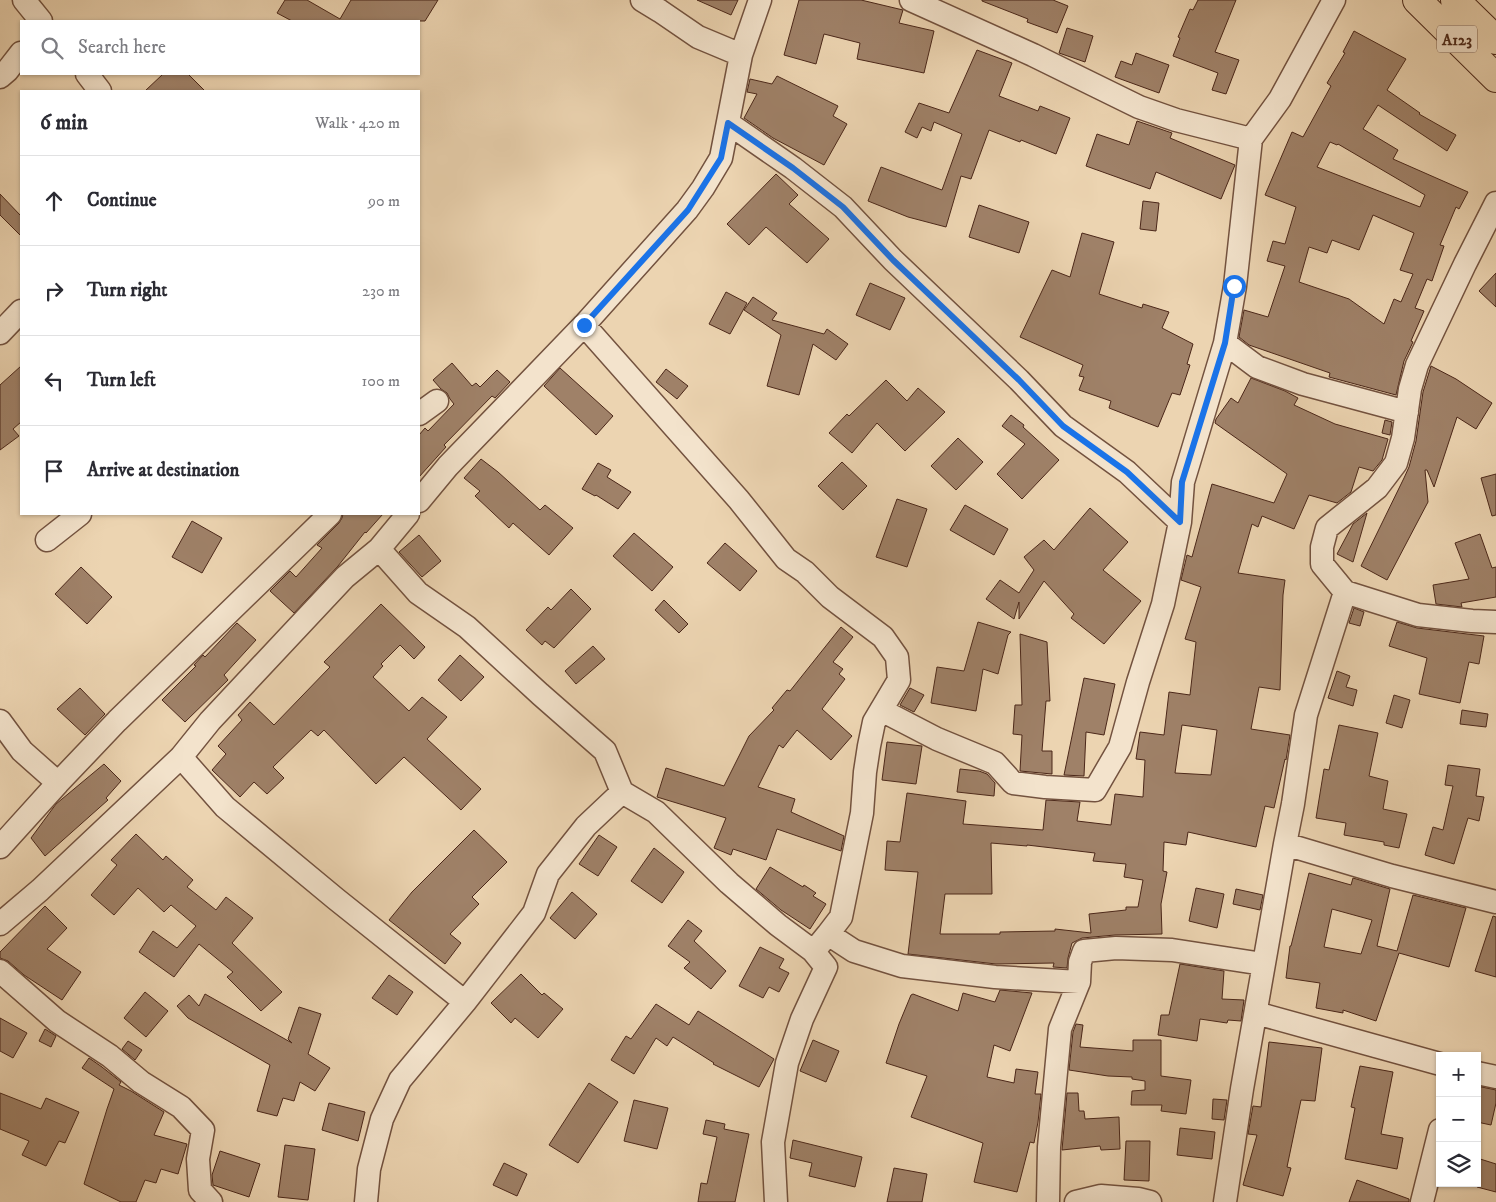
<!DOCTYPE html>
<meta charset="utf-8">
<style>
body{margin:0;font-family:"IM FELL DW Pica",serif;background:#f2f2f3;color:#2b2b33}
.controls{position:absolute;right:15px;bottom:15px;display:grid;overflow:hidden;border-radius:0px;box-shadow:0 1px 4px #0004}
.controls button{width:45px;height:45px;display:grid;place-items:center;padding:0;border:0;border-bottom:1px solid #e1e1e2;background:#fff;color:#2b2b33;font:25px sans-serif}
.stop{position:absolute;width:15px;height:15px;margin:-11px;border:4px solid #1a73e8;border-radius:50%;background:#fff}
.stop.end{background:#1a73e8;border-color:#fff;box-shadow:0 1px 5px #0008}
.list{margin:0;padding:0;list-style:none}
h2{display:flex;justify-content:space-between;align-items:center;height:65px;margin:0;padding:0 20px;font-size:21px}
h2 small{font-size:16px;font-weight:400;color:#7c7c81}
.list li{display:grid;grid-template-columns:32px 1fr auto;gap:15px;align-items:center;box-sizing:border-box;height:90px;padding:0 20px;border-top:1px solid #e1e1e2}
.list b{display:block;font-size:19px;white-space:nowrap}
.list em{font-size:16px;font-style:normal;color:#7c7c81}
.icon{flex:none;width:28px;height:28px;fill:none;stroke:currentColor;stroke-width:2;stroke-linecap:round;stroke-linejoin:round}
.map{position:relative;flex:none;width:1496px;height:1202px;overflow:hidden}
.search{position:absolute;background:#fff;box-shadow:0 1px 4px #0004;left:20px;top:20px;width:400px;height:55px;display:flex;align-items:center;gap:12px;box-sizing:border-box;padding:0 18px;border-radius:0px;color:#7c7c81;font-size:19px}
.panel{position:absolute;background:#fff;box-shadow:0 1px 4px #0004;left:20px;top:90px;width:400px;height:425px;border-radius:0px}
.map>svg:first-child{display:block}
.building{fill:#9f8168;stroke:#4b2719;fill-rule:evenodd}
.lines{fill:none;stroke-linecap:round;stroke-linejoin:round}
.minor-casing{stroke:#73523f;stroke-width:25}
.highway-casing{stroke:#4b2719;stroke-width:30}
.minor{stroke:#f3e3cc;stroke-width:22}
.highway{stroke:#ecd4b1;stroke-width:28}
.route{stroke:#1a73e8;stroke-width:6}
.labels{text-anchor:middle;stroke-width:4;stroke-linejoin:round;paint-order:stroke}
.shield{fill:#f3e3cc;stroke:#7d5f4f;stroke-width:1}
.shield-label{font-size:16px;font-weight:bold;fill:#4b2719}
</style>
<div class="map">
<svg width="1496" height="1202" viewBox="0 0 1496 1202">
<rect width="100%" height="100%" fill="#ecd4b1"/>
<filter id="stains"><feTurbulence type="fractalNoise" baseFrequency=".004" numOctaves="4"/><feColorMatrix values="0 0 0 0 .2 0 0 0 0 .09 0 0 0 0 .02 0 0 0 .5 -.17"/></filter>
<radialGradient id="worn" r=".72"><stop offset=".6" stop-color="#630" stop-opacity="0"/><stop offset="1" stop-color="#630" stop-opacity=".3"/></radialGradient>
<path class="building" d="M 285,0 L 307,0 L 340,19 L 351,0 L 438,0 L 425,21 L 292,21 L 277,13 Z
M 697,0 L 738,0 L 731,15 Z
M 799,0 L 861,0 L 903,10 L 899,23 L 934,31 L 924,73 L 857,59 L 860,43 L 824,34 L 816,64 L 784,55 Z
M 982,0 L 1053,0 L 1068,6 L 1057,33 L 1027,22 L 1028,19 L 982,1 Z
M 1198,0 L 1236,0 L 1215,52 L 1239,60 L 1226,94 L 1212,90 L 1218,73 L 1173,56 L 1180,38 L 1178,37 L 1190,9 L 1193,10 Z
M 1067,28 L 1093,36 L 1085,62 L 1059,53 Z
M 1354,31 L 1406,59 L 1387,90 L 1420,113 L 1419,114 L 1456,135 L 1447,151 L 1378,105 L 1363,129 L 1398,150 L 1393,159 L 1468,192 L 1459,209 L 1456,207 L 1440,245 L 1444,246 L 1432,281 L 1427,279 L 1415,308 L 1424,311 L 1411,341 L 1413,342 L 1404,361 L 1396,395 L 1329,377 L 1330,373 L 1249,345 L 1239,337 L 1244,310 L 1268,317 L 1285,266 L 1267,261 L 1273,241 L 1285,244 L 1296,207 L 1265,195 L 1292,132 L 1303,137 L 1331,86 L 1327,83 L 1345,53 L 1343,52 ZM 1330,142 L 1337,145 L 1338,144 L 1425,195 L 1420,207 L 1317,167 ZM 1373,215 L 1414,233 L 1400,270 L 1413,274 L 1401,302 L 1394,299 L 1384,324 L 1349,299 L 1299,282 L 1309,247 L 1327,253 L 1332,240 L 1359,250 Z
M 977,50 L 1012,63 L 999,96 L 1038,111 L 1040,106 L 1070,118 L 1056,154 L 1021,140 L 1020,142 L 989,130 L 971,179 L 961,176 L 946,227 L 908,217 L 868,201 L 881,167 L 942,190 L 962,134 L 934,122 L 931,131 L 922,127 L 917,138 L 905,132 L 919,103 L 949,113 Z
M 1136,53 L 1169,65 L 1159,93 L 1115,77 L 1121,61 L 1132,65 Z
M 163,74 L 188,74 L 205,91 L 145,91 Z
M 777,76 L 838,106 L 833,116 L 847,124 L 824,165 L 773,138 L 744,118 L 757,94 L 747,92 L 750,79 L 772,84 Z
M 1137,121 L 1172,133 L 1170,138 L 1235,165 L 1221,199 L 1156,172 L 1150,189 L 1086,166 L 1097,134 L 1129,145 Z
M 776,174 L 798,195 L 789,204 L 829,239 L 807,263 L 766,227 L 749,245 L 727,224 Z
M 0,194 L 21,216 L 21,236 L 0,215 Z
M 1143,201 L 1159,203 L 1156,231 L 1140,229 Z
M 979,205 L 1029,222 L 1019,253 L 969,237 Z
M 1082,233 L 1114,242 L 1099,294 L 1142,308 L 1143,304 L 1169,312 L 1162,328 L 1193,344 L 1187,364 L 1190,365 L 1180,395 L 1172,393 L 1158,427 L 1109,408 L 1111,401 L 1079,390 L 1084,377 L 1079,376 L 1083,365 L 1020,337 L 1052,270 L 1070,277 Z
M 1496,273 L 1496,307 L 1479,291 Z
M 870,283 L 905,298 L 890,330 L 856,315 Z
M 726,292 L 747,303 L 730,334 L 709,324 Z
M 753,297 L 777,313 L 772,320 L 824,334 L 827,329 L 848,344 L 836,360 L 813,344 L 799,395 L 767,386 L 781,335 L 744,310 Z
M 452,363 L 472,386 L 476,383 L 480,387 L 497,370 L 510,382 L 495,398 L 492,396 L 444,445 L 446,447 L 419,477 L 419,435 L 425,428 L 428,431 L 454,404 L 450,399 L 447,393 L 441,389 L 433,380 Z
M 21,366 L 21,422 L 13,429 L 19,436 L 0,450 L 0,385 Z
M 1431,366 L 1456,379 L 1492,403 L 1476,429 L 1457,417 L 1434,487 L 1427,470 L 1425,470 L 1428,502 L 1387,580 L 1361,566 L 1404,478 L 1409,467 L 1416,441 L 1423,392 Z
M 560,368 L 613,416 L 596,435 L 544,386 Z
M 666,369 L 688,386 L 677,399 L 656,382 Z
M 1251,378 L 1285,391 L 1298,398 L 1294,405 L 1335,424 L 1388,439 L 1382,460 L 1373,471 L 1359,467 L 1351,492 L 1337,503 L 1309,495 L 1294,529 L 1262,516 L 1258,527 L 1252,524 L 1238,573 L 1285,580 L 1283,595 L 1280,690 L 1259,687 L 1251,729 L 1290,735 L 1286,760 L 1285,759 L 1274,808 L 1265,806 L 1256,847 L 1188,832 L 1186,845 L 1164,842 L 1163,871 L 1167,872 L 1161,904 L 1162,934 L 1115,935 L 1082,938 L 1072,943 L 1068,958 L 1067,968 L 1053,967 L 1054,963 L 996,964 L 908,954 L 918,872 L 885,870 L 887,841 L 900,842 L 907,793 L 966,801 L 963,824 L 1043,830 L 1046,800 L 1080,802 L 1077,821 L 1111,825 L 1115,794 L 1143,797 L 1145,760 L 1136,759 L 1140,732 L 1164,735 L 1169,692 L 1190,695 L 1196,642 L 1185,639 L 1201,587 L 1181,580 L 1187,555 L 1192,557 L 1212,484 L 1274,503 L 1287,474 L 1215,423 L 1216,419 L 1231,398 L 1238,403 ZM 1182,725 L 1217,730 L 1211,775 L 1175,773 ZM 991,843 L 1027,846 L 1027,845 L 1095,853 L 1093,861 L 1126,864 L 1124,877 L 1143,880 L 1138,907 L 1126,907 L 1126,910 L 1089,914 L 1091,933 L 1055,929 L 1055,931 L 1000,932 L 1000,934 L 940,934 L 945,894 L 992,894 Z
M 886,380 L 907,401 L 918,388 L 945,412 L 905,451 L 877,423 L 852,453 L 829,433 L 847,414 L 849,416 Z
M 1011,415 L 1024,425 L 1023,427 L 1059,460 L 1022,499 L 997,474 L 1025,444 L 1002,426 Z
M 1385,420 L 1392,422 L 1390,435 L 1382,433 Z
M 958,438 L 983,462 L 956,490 L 931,466 Z
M 481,459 L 498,472 L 540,510 L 545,505 L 573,528 L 549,555 L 513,523 L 509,528 L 475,496 L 480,491 L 464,478 Z
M 842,462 L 867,486 L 843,510 L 818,486 Z
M 598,463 L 611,470 L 607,477 L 631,492 L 618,509 L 596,495 L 595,496 L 582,489 Z
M 1496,474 L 1496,515 L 1492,516 L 1481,478 Z
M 897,499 L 927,509 L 907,567 L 876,557 Z
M 965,505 L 1008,529 L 994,555 L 950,530 Z
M 1090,508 L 1128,542 L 1103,570 L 1141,601 L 1104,644 L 1071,618 L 1074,614 L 1044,581 L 1019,619 L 1019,602 L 1014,619 L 986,599 L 1000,580 L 1019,593 L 1034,570 L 1024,557 L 1044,540 L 1054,550 Z
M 1367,513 L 1353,562 L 1337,554 L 1353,524 Z
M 343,514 L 383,514 L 366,533 L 365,532 L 338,566 L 294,613 L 270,591 L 290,571 L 296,577 L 322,548 L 317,545 L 339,523 L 342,518 Z
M 192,521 L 222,538 L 202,573 L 172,557 Z
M 634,533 L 673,567 L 652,591 L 613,556 Z
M 1480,534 L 1492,568 L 1496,567 L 1496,597 L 1461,603 L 1462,607 L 1436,604 L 1433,585 L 1469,579 L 1455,543 Z
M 419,535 L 441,561 L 422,577 L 399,552 Z
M 725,543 L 757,571 L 740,591 L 707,563 Z
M 81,567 L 112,597 L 87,624 L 55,594 Z
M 571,589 L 591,609 L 554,648 L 545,641 L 542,645 L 526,630 L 548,607 L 551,610 Z
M 664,600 L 688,624 L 679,633 L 655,610 Z
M 381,604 L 425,647 L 414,659 L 400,645 L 381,664 L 383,666 L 373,677 L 409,711 L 422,697 L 447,717 L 427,739 L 481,789 L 461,810 L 404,757 L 376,784 L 324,730 L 318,736 L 311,730 L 273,767 L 284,778 L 267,794 L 254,782 L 240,797 L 212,770 L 226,754 L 218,746 L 242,720 L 238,715 L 250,702 L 274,725 L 330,667 L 324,662 Z
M 1354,608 L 1364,612 L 1360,626 L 1349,623 Z
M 978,622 L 1011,632 L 1008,635 L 998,674 L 983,669 L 976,711 L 931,703 L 937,667 L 964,671 Z
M 1397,622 L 1417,628 L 1484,636 L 1479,664 L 1469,662 L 1460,703 L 1419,694 L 1427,658 L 1389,646 Z
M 237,623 L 256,640 L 224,675 L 228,680 L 185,722 L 162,700 L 196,666 L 194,665 L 203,655 L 205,657 Z
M 841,627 L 853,637 L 833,662 L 843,669 L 839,674 L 845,679 L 822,709 L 852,736 L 831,760 L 797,730 L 783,748 L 779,745 L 758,787 L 795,799 L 791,812 L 844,836 L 841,851 L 777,829 L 766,860 L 733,849 L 731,855 L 714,848 L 726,818 L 657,797 L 666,768 L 724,786 L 749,736 L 774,710 L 772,708 L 787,690 L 790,691 Z
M 1020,634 L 1047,642 L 1050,701 L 1046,701 L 1042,751 L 1052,751 L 1052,774 L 1020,771 L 1022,735 L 1013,734 L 1015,705 L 1022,705 Z
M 593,646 L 605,659 L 576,684 L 565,671 Z
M 460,655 L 484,677 L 461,701 L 438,680 Z
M 1337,671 L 1350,676 L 1346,687 L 1357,690 L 1353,706 L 1328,698 Z
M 1084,678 L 1115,684 L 1104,735 L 1086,732 L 1084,776 L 1064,775 Z
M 80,688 L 105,714 L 85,735 L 57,709 Z
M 910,688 L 924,695 L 914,712 L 900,705 Z
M 1394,695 L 1410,700 L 1402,728 L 1386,723 Z
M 1462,710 L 1488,714 L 1486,727 L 1460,724 Z
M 1339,725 L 1378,733 L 1369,776 L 1388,781 L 1383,809 L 1407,814 L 1399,848 L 1384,845 L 1384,842 L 1344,835 L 1346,823 L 1316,818 L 1324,769 L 1329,770 Z
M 887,742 L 922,746 L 916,784 L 882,780 Z
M 104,764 L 121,781 L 106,798 L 108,800 L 45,856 L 31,838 L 56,804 Z
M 1448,765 L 1480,769 L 1476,796 L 1484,797 L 1479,821 L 1468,818 L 1454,864 L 1425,855 L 1433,827 L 1443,830 L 1453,786 L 1445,785 Z
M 960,769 L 979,771 L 987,774 L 995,783 L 994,796 L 957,792 Z
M 474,830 L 507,862 L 472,897 L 479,904 L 450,934 L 461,943 L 445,964 L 389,920 L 412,892 Z
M 136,834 L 163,860 L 166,856 L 193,880 L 187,887 L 216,910 L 226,897 L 253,918 L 232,943 L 282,992 L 261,1011 L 227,977 L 233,972 L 199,944 L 174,977 L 139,952 L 153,931 L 177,948 L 196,926 L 171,905 L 164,912 L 138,888 L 114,915 L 91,895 L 117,865 L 111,860 Z
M 599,835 L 617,847 L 598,876 L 579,864 Z
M 654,848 L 684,872 L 662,903 L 631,881 Z
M 770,867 L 803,887 L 804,885 L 816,893 L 813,896 L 826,904 L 810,929 L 781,910 L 756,889 Z
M 1309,873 L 1351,885 L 1353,878 L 1390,889 L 1377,946 L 1397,951 L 1413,895 L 1466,908 L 1449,967 L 1399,953 L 1376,1021 L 1343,1010 L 1343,1013 L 1316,1008 L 1320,983 L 1286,978 L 1290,946 L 1291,946 ZM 1332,909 L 1372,920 L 1361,954 L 1324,947 Z
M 1196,888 L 1224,894 L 1217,928 L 1189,921 Z
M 1236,889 L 1263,895 L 1260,910 L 1233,904 Z
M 572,892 L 597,914 L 575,939 L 550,918 Z
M 45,906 L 67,928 L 47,949 L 81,972 L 62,1000 L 24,975 L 8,961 L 0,958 L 0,952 Z
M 1493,916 L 1496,917 L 1496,977 L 1475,971 Z
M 688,920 L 702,931 L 694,941 L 726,971 L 711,989 L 684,968 L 690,962 L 668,946 Z
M 760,947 L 784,959 L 779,968 L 789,973 L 779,992 L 769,987 L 763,998 L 739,986 Z
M 1180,964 L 1224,971 L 1222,999 L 1244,1000 L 1241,1021 L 1228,1020 L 1227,1023 L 1200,1019 L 1197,1041 L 1158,1035 L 1161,1015 L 1169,1015 Z
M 521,974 L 542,995 L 544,993 L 563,1009 L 538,1038 L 515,1018 L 511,1023 L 491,1003 Z
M 389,975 L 413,992 L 397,1015 L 372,998 Z
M 1000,990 L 1032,993 L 1010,1051 L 994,1045 L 987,1077 L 1014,1083 L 1016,1069 L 1038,1072 L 1035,1094 L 1041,1094 L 1038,1122 L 1034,1143 L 1030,1142 L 1017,1192 L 974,1182 L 983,1143 L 911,1117 L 927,1076 L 886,1063 L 899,1024 L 911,995 L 913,994 L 958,1011 L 963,993 L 995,1002 Z
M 145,992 L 168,1011 L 146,1037 L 124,1018 Z
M 205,994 L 292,1043 L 288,1039 L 299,1007 L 321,1014 L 308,1054 L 330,1068 L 315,1091 L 300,1082 L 294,1101 L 283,1098 L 277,1116 L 257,1111 L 270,1065 L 188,1018 L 177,1006 L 189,995 L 199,1006 Z
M 656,1004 L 689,1025 L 698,1011 L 774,1059 L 759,1087 L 713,1064 L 714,1063 L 673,1037 L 667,1046 L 656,1038 L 634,1074 L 611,1060 L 626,1036 L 631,1039 Z
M 0,1018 L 27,1033 L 13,1058 L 0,1051 Z
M 1076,1024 L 1083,1025 L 1080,1047 L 1133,1051 L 1133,1040 L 1161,1040 L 1161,1076 L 1191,1080 L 1186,1114 L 1161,1111 L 1162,1105 L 1131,1105 L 1132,1091 L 1145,1090 L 1145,1081 L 1132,1079 L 1132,1077 L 1108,1076 L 1069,1070 L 1073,1032 Z
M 45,1029 L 56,1036 L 51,1047 L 39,1041 Z
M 813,1040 L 839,1051 L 826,1082 L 800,1071 Z
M 128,1041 L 142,1050 L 135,1060 L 122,1049 Z
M 1269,1042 L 1322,1048 L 1315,1101 L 1301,1100 L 1287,1167 L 1291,1168 L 1283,1196 L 1243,1185 L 1257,1135 L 1248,1134 L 1253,1106 L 1261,1107 Z
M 89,1058 L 102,1067 L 121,1082 L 119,1085 L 131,1091 L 164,1112 L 154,1135 L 187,1144 L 178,1174 L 161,1169 L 156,1183 L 145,1180 L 136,1202 L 121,1202 L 84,1184 L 107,1109 L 114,1089 L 82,1068 Z
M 1360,1066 L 1393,1072 L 1381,1134 L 1403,1138 L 1397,1169 L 1345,1159 L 1355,1108 L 1351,1107 Z
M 589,1083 L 618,1102 L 578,1163 L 549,1145 Z
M 1477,1086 L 1496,1090 L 1496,1103 L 1491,1125 L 1477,1122 Z
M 0,1093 L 41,1109 L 46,1098 L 79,1112 L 65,1143 L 59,1141 L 46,1166 L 22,1155 L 29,1141 L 0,1129 Z
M 1067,1093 L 1078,1093 L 1079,1111 L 1084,1111 L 1085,1119 L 1119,1117 L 1120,1149 L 1101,1150 L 1100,1146 L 1062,1150 Z
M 1213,1099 L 1227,1100 L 1224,1120 L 1212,1119 Z
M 634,1100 L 668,1108 L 657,1149 L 624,1141 Z
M 329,1103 L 365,1112 L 358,1141 L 322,1130 Z
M 706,1120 L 725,1124 L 724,1129 L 749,1134 L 735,1202 L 698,1202 L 701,1183 L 707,1184 L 717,1137 L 703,1134 Z
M 1180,1128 L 1215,1132 L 1212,1159 L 1177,1155 Z
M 793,1140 L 862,1157 L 855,1187 L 809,1176 L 812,1163 L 790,1158 Z
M 1126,1141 L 1150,1141 L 1149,1181 L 1124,1180 Z
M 285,1145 L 315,1149 L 308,1200 L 278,1197 Z
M 220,1151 L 260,1164 L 249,1197 L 213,1185 L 212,1175 Z
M 1477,1158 L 1496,1164 L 1496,1192 L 1477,1187 Z
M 504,1163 L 527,1174 L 517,1196 L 493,1185 Z
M 894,1168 L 927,1174 L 922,1202 L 887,1202 Z
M 1357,1180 L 1409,1199 L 1409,1202 L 1349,1202 Z"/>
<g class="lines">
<g class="minor-casing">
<path id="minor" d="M 24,0 L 41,21
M 642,0 L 660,11 L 698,37 L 741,55
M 911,0 L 1033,55 L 1139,107 L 1176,120 L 1251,139
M 87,74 L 100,91
M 0,77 L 7,71 L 21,53
M 728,123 L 793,168 L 843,207 L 893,260 L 1019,380 L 1063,426 L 1127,472 L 1180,522
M 1496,203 L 1465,264 L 1417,365 L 1410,389 L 1403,438 L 1396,463 L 1377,488 L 1327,528 L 1322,547 L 1322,564 L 1345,592 L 1418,615 L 1472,621 L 1496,622
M 584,325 L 739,500 L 786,559 L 805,572 L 830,597 L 883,637 L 897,657 L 899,680 L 874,722 L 869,746 L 865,772 L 862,813 L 841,917 L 828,934
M 0,333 L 21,311
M 1225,343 L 1257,367 L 1303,384 L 1407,412
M 419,414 L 437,401
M 419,501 L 448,466 L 584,325 L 687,210 L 703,188 L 721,158 L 741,55 L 760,0
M 47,540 L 80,514
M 379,549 L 418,593 L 467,627 L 540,694 L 605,751 L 622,792 L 656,812 L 729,883 L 778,925 L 813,951 L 826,967 L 802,1019 L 787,1063 L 773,1142 L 776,1202
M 881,710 L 937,739 L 995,763 L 1013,783 L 1045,787 L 1095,790 L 1120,747 L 1138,682 L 1163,604 L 1180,522 L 1183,482 L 1225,343 L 1235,286 L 1251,139 L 1280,99 L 1334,0
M 0,721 L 22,751 L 58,783
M 181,757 L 225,807 L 336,899 L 465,1002
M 1285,844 L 1392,876 L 1496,902
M 0,847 L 58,783 L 117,721 L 330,514
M 0,924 L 40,890 L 181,757 L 210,721 L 284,642 L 345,577 L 379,549 L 408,514
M 819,945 L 828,934 L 854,951 L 902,966 L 995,977 L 1079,982
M 0,971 L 57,1021 L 110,1056 L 141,1082 L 181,1107 L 203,1130 L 198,1159 L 200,1190 L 211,1202
M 1256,1013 L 1440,1064
M 1477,1073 L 1496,1077
M 366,1202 L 369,1169 L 382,1119 L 400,1080 L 465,1002 L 534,913 L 548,874 L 586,826 L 622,792
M 1048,1202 L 1049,1147 L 1060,1029 L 1079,982 L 1080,962 L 1084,951 L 1116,948 L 1172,950 L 1263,964
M 1076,1202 L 1101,1196 L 1138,1199 L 1150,1202
M 1225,1202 L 1242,1089 L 1285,844 L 1293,804 L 1306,715 L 1345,592
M 1422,1202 L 1440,1130"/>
</g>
<g class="highway-casing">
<path id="highway" d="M 1417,0 L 1496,78
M 1455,0 L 1496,40"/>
</g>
<use href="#minor" class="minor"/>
<use href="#highway" class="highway"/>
</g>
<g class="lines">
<path class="route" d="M 584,325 L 688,210 L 721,158 L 728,123 L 793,168 L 843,207 L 893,260 L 1019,380 L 1063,426 L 1127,472 L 1180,522 L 1182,482 L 1225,343 L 1234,286"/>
</g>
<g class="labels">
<rect class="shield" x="1437" y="25.5" width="40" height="27" rx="4"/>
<g class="shield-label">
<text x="1457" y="45">A123</text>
</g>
</g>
<rect width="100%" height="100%" filter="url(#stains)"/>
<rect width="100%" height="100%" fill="url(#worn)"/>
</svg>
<div class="controls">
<button>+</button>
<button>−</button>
<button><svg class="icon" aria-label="layers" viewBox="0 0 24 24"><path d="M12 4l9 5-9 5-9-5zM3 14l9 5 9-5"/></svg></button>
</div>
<div class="stop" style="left:1234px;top:286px"></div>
<div class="stop end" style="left:584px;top:325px"></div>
<div class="search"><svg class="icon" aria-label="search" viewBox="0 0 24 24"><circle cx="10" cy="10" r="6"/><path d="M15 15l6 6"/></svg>Search here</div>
<section class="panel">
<h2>6 min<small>Walk · 420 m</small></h2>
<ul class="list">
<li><svg class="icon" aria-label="ahead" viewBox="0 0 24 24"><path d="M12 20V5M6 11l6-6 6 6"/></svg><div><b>Continue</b></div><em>90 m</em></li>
<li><svg class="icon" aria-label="right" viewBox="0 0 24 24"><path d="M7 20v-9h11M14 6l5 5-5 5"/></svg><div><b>Turn right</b></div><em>230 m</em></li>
<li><svg class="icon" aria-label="left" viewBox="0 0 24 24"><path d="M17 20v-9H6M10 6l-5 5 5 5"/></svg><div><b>Turn left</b></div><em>100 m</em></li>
<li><svg class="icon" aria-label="arrive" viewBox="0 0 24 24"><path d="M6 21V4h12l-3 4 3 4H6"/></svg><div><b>Arrive at destination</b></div></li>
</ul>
</section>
</div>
